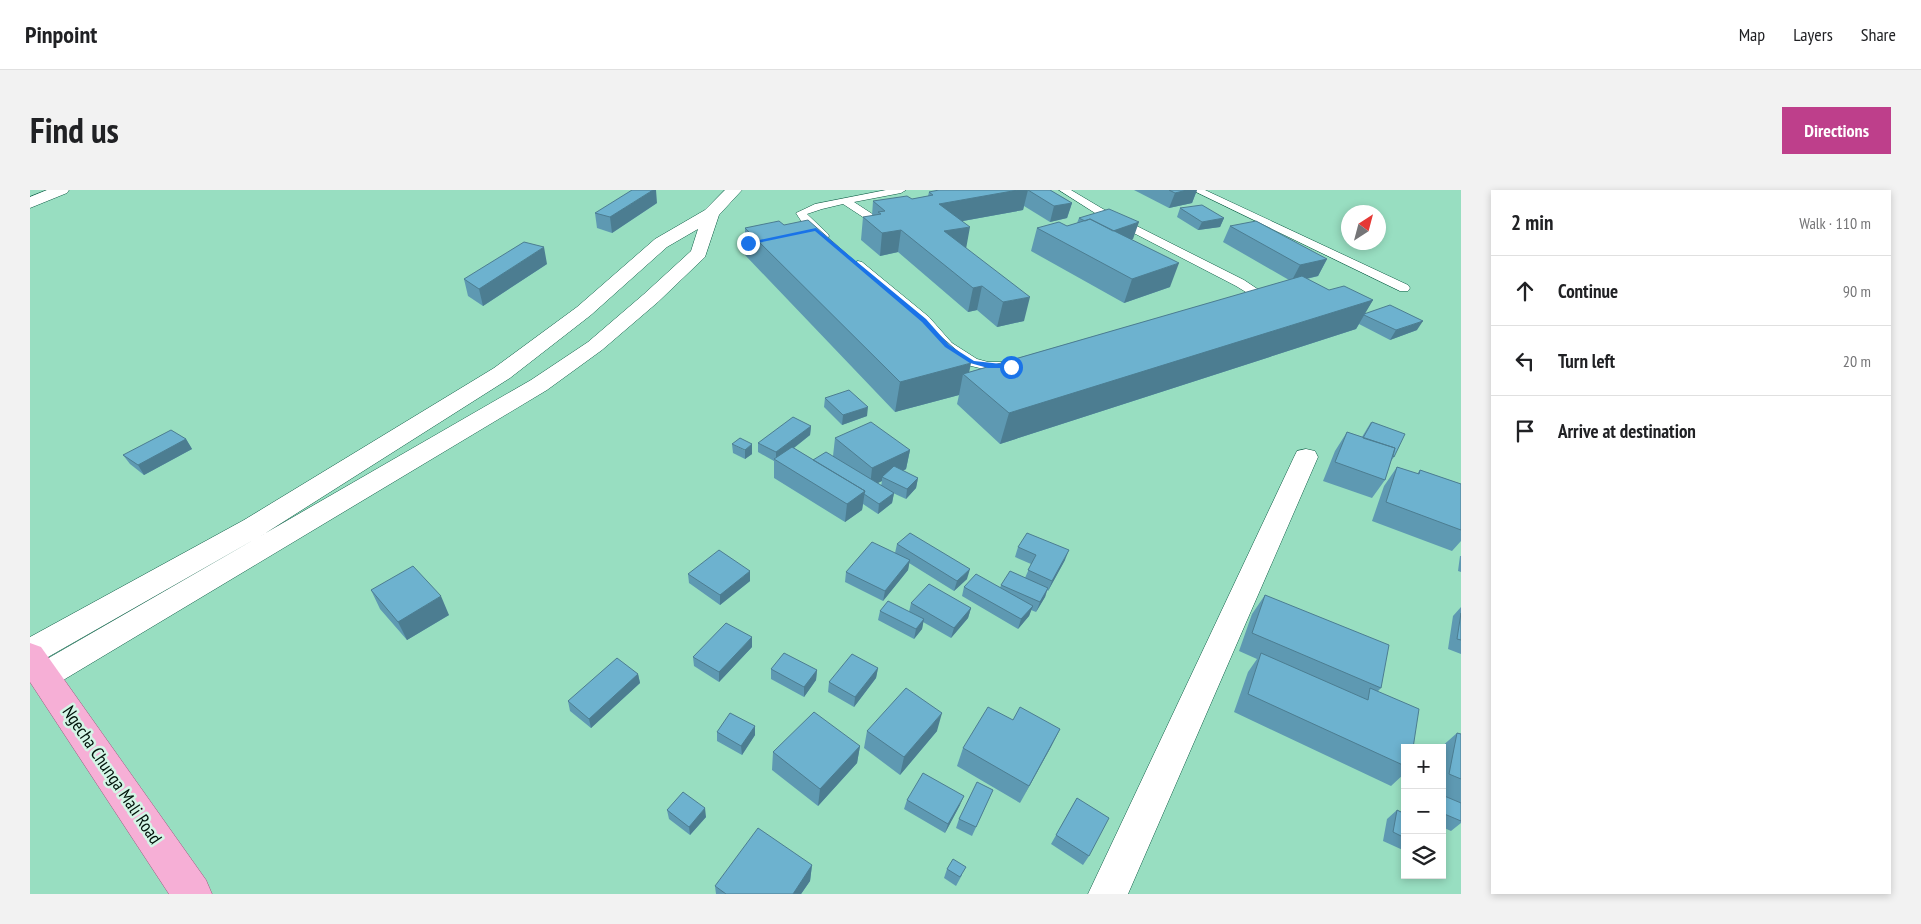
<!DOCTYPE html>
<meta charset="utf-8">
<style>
body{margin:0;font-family:"PT Sans Narrow",sans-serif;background:#f2f2f2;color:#202124}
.controls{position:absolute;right:15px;bottom:15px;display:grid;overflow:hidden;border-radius:0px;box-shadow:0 2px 8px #0003}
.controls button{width:45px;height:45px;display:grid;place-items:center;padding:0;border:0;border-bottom:1px solid #e0e0e0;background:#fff;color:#202124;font:25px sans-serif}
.compass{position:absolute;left:1311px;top:15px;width:45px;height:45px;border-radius:50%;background:#fff;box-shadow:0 2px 8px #0003;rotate:36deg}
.stop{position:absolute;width:15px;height:15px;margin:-11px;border:4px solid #1a73e8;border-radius:50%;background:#fff}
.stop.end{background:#1a73e8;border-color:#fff;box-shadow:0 1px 5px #0008}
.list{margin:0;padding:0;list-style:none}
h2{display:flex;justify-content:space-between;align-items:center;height:65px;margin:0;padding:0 20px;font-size:21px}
h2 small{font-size:16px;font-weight:400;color:#757577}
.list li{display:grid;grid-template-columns:32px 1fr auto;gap:15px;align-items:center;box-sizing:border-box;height:70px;padding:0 20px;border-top:1px solid #e0e0e0}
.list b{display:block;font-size:19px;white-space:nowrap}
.list em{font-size:16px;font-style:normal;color:#757577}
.icon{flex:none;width:28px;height:28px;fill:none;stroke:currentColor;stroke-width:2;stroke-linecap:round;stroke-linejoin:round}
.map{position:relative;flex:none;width:1431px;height:704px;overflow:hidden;border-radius:0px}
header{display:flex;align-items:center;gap:30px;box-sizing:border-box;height:70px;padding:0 25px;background:#fff;border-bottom:1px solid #e0e0e0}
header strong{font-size:24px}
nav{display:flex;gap:28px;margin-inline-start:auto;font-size:18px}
.intro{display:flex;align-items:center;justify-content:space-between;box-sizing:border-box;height:120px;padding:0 30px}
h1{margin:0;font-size:35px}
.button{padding:12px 22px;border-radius:0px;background:#be3f8b;color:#fff;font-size:18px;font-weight:700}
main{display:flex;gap:30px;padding:0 30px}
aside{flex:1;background:#fff;border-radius:0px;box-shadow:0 2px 8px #0003}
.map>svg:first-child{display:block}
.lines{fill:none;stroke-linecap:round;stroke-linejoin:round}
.service-casing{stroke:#0c5b44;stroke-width:1}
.minor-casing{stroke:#0c5b44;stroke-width:1}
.primary-casing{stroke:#9c557d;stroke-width:1}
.service{fill:#fff;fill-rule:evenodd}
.minor{fill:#fff;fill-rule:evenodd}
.primary{fill:#f6afd6;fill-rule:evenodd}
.wall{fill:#5e99b2;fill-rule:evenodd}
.shaded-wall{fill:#4c7d91}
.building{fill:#6db2cf;stroke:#4c7d91}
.route{fill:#1a73e8}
.labels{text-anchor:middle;stroke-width:5;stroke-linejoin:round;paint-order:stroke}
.near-street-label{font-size:18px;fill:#00130a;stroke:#d4f6e7}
</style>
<header>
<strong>Pinpoint</strong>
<nav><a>Map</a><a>Layers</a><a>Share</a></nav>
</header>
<div class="intro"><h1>Find us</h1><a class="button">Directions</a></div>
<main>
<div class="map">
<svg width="1431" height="704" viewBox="0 0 1431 704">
<rect width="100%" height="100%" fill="#98dec1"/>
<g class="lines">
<g class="service-casing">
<path id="service" d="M 856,0 L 876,0 L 871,3 L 824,12 L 847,27 L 848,29 L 847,31 L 839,31 L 813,14 L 792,19 L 777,24 L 798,44 L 799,46 L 798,48 C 785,51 772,33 766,23 L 785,14 Z
M 1029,0 L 1041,0 L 1073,19 L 1214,90 L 1229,100 L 1231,109 C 1227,114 1214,117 1208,116 L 1206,113 L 1208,110 L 1219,107 L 1219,104 L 1206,96 L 1065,23 Z
M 1162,0 L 1175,0 L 1378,95 L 1380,98 L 1378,101 L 1370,101 Z
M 828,71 L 832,72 L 899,127 L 922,153 L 947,169 L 958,172 L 984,172 L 991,176 L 984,180 L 958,180 L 937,175 L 912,159 L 889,133 L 824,76 L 822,74 Z"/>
</g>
<g class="minor-casing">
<path id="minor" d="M 17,0 L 39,0 L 37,3 L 0,18 L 0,7 Z
M 695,0 L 712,0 L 689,25 L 675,67 L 628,112 L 572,160 L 517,200 L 25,495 L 14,499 L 3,495 C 0,488 0,484 3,477 L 501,190 L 558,152 L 614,104 L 661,61 L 668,39 L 637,57 L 561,125 L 480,188 L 234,344 L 11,471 L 0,474 L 0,447 L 214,330 L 464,178 L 547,117 L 625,49 L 675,20 Z
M 1276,259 L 1285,261 L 1288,267 L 1098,704 L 1058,704 L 1264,267 L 1267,261 Z"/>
</g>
<g class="primary-casing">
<path id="primary" d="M 0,453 L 11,457 L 176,690 L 182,704 L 139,704 L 0,492 Z"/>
</g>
<use href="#service" class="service"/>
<use href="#minor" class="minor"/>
<use href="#primary" class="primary"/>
</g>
<path class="wall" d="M 1020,0 L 1042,13 L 1037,28 L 1020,32 L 994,16 L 993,20 L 933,31 L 936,58 L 994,131 L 967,137 L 947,120 L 938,122 L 868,62 L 850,66 L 831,50 L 833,27 L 842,26 L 843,11 L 882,9 L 898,6 L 899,2 Z
M 1104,0 L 1167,0 L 1162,13 L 1139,18 Z
M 627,13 L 582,43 L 567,38 L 565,23 Z
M 1150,18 L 1194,28 L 1190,37 L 1168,40 L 1147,27 Z
M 1049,28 L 1103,49 L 1101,49 L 1140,97 L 1094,113 L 1001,61 L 1007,38 L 1037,36 L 1047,33 Z
M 1200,36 L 1297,69 L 1288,86 L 1277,89 L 1299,100 L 1343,110 L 1334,124 L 1387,140 L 1360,150 L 1329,134 L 1326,139 L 970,254 L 927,214 L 929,205 L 865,222 L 715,65 L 715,38 L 939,182 L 1259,90 L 1193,52 Z
M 517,74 L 453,116 L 438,106 L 434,89 Z
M 795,208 L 837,226 L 812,235 L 794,217 Z
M 1341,232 L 1364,267 L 1361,271 L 1355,290 L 1342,308 L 1293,291 L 1305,261 L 1317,242 L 1332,247 Z
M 781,236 L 780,245 L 764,258 L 783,270 L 803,266 L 805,248 L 880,260 L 876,279 L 873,281 L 888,288 L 886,298 L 876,309 L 863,303 L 864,303 L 862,313 L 848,324 L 833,314 L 832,320 L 815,332 L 744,288 L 744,271 L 728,262 L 728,253 ZM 852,291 L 851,296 L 847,293 Z
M 156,249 L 162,259 L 114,285 L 100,274 L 93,265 Z
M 702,254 L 722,264 L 715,269 L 703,263 Z
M 1367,277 L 1387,284 L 1390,280 L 1431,294 L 1431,351 L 1422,361 L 1342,331 L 1354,296 Z
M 867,354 L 937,389 L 924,401 L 879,373 L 878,380 L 853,411 L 815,392 L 816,382 L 865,363 Z
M 988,357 L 1035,370 L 1018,401 L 1017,400 L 1015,407 L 1006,422 L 1001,420 L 999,426 L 988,439 L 932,406 L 934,397 L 970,398 L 971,395 L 995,388 L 1001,374 L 985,367 Z
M 1430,366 L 1431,366 L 1431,382 L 1428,381 Z
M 658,384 L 720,391 L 690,415 L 659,393 Z
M 341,400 L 419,425 L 377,450 L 350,419 Z
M 1235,405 L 1351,498 L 1348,501 L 1375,558 L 1375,583 L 1361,596 L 1204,522 L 1218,482 L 1227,469 L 1209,461 L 1222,424 Z
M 881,413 L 941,418 L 938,428 L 921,448 L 893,432 L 892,439 L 884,449 L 848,430 L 850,421 L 879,422 Z
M 1431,417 L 1431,464 L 1418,459 L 1423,426 Z
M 722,457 L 689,492 L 664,476 L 663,467 Z
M 848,478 L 846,488 L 824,517 L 798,502 L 799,492 Z
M 741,479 L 787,480 L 786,490 L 774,507 L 741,489 Z
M 608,484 L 610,493 L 561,538 L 540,521 L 538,511 Z
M 983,530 L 1030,539 L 990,613 L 927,576 L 933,558 Z
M 725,536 L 725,545 L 712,565 L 687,551 L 687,542 Z
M 837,541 L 907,541 L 870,585 L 834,558 Z
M 1427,543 L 1431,544 L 1431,633 L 1421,641 L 1412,637 L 1412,558 L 1410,558 Z
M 830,556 L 827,573 L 788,616 L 742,580 L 743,562 Z
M 963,600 L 942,646 L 926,638 L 929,629 Z
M 1047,608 L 1059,666 L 1053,675 L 1021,654 Z
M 877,610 L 930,615 L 915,643 L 874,619 Z
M 637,620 L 676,627 L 660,645 L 639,629 Z
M 1367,620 L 1375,624 L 1375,661 L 1353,651 L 1357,629 Z
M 782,675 L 780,691 L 771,704 L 686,704 L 685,696 Z
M 917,679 L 932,685 L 926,696 L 914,688 Z"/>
<path class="shaded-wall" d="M 623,0 L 626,0 L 627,13 L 582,43 L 580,27 Z
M 988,0 L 998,0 L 993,20 L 905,36 L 909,14 Z
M 1157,0 L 1167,0 L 1162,13 L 1139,18 L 1145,3 Z
M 1042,13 L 1037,28 L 1020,32 L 1024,16 Z
M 1194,28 L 1190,37 L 1168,40 L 1172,32 Z
M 1109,32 L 1103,49 L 1073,59 L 1078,42 Z
M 940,37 L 936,59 L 914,41 Z
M 871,40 L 868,62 L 850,66 L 852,43 Z
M 514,57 L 517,74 L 453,116 L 449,99 Z
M 1297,69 L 1288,86 L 1261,92 L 1270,75 Z
M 1149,73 L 1140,97 L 1094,113 L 1102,89 Z
M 952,96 L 947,120 L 938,122 L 943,98 Z
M 1000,107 L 994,131 L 967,137 L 973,112 Z
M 1343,110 L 1326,139 L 970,254 L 979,223 Z
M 1393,131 L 1387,140 L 1360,150 L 1366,140 Z
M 941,173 L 938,188 L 933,184 L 929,205 L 865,222 L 870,192 Z
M 838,217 L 837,226 L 812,235 L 813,225 Z
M 781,236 L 780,245 L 747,271 L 746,270 L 746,262 Z
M 156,249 L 162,259 L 114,285 L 108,275 Z
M 722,254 L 722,264 L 715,269 L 715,260 Z
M 880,260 L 876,279 L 856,289 L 852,287 L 852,291 L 840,297 L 842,278 Z
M 888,288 L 886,298 L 876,309 L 877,299 Z
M 835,301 L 832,320 L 815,332 L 817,314 Z
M 864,303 L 862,313 L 848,324 L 849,314 Z
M 1039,360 L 1035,370 L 1018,401 L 1022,391 Z
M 880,370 L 878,380 L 853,411 L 855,401 Z
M 940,379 L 937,389 L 924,401 L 927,391 Z
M 720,381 L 720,391 L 690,415 L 690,405 Z
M 1018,398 L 1015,407 L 1006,422 L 1010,412 Z
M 411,406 L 419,425 L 377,450 L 368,432 Z
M 1003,416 L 999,426 L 988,439 L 991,429 Z
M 941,418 L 938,428 L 921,448 L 924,438 Z
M 894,429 L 892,439 L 884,449 L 886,439 Z
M 722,447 L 722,457 L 689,492 L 689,482 Z
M 848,478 L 846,488 L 824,517 L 825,507 Z
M 787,480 L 786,490 L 774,507 L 774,497 Z
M 608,484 L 610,493 L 561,538 L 559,529 Z
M 912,523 L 907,541 L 870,585 L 874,567 Z
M 725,536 L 725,545 L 712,565 L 711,556 Z
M 1030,539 L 1021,557 L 990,613 L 999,596 Z
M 830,556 L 827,573 L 788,616 L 790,599 Z
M 934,606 L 930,615 L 915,643 L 918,634 Z
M 675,618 L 676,627 L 660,645 L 659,637 Z
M 782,675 L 780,691 L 771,704 L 763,704 Z"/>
<path class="building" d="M 602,0 L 623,0 L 580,27 L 565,23 Z
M 909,0 L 988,0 L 909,14 L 940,37 L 914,41 L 1000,107 L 973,112 L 952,96 L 943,98 L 871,40 L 852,43 L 833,27 L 851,24 L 848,22 L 855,21 L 843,11 L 877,6 L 882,9 L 903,5 L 899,2 Z
M 998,0 L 1020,0 L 1042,13 L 1024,16 Z
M 1139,0 L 1157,0 L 1145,3 Z
M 1172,15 L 1194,28 L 1172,32 L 1150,18 Z
M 1079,19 L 1109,32 L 1083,41 L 1060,29 L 1055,31 L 1049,28 Z
M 1060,29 L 1149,73 L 1102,89 L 1007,38 L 1029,32 L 1037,36 Z
M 778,30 L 941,173 L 870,192 L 715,38 L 749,31 L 754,35 Z
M 1226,31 L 1297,69 L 1270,75 L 1200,36 Z
M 494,52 L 514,57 L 449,99 L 434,89 Z
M 1272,86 L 1299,100 L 1314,96 L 1343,110 L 979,223 L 933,184 Z
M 1360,115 L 1393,131 L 1366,140 L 1334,125 L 1334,124 Z
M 819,200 L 838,217 L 813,225 L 795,208 Z
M 763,227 L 781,236 L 746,262 L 728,253 Z
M 841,232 L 880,260 L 842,278 L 805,248 Z
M 1342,232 L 1375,244 L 1364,267 L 1363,266 L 1365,258 L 1333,248 Z
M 141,240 L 156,249 L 108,275 L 93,265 Z
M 1317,242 L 1365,258 L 1355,290 L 1305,272 Z
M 710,248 L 722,254 L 715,260 L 702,254 Z
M 762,257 L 835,301 L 817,314 L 744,269 Z
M 796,262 L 864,303 L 849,314 L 834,304 L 835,301 L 783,270 Z
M 864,276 L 888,288 L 877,299 L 852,287 Z
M 1367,277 L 1389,284 L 1390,280 L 1431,294 L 1431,340 L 1356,312 Z
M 880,343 L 940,379 L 927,391 L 867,354 Z
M 997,343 L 1039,360 L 1022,391 L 998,380 L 1006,365 L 988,357 Z
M 842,352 L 880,370 L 855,401 L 816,382 Z
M 689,360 L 720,381 L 690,405 L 658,384 Z
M 383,376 L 411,406 L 368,432 L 341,400 Z
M 980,381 L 1018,398 L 1010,412 L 971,395 Z
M 946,384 L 1003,416 L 991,429 L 934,397 Z
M 899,394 L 941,418 L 924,438 L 881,413 Z
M 1235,405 L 1359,455 L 1351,498 L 1222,443 Z
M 858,411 L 894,429 L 886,439 L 850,421 Z
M 1431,423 L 1431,450 L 1427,449 Z
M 696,433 L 722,447 L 689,482 L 663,467 Z
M 754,463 L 787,480 L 774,497 L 741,479 Z
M 1231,463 L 1338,510 L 1340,498 L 1389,519 L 1383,558 L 1375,558 L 1375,576 L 1218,504 Z
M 822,464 L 848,478 L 825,507 L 799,492 Z
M 587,468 L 608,484 L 559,529 L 538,511 Z
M 876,498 L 912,523 L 874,567 L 837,541 Z
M 958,517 L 983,530 L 990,517 L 1030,539 L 999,596 L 933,558 Z
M 784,522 L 830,556 L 790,599 L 743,562 Z
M 700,523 L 725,536 L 711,556 L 687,542 Z
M 1427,543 L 1431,544 L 1431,589 L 1419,584 Z
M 893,583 L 934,606 L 918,634 L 877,610 Z
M 947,592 L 963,600 L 946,637 L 929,629 Z
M 653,602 L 675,618 L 659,637 L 637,620 Z
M 1412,605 L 1431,613 L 1431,631 L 1412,623 Z
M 1047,608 L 1079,628 L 1059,666 L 1026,645 Z
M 1367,620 L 1375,624 L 1375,648 L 1363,642 Z
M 728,638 L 782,675 L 763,704 L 696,704 L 685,696 Z
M 923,669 L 936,677 L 930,687 L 917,679 Z"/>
<path class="route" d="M 786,38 L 896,129 L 919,155 L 944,171 L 981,175 L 984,176 L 984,178 L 958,178 L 940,173 L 915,157 L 892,132 L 785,41 L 718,55 L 715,53 Z"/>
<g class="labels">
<g class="near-street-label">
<text transform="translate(82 585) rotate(56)" y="6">Ngecha Chunga Mali Road</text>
</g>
</g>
</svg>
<div class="controls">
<button>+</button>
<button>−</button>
<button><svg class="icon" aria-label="layers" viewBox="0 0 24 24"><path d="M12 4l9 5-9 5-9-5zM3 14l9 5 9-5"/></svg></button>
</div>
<svg class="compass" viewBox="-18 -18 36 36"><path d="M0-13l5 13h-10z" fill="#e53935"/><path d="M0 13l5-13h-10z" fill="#757577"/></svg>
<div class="stop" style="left:981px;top:177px"></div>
<div class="stop end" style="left:718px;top:53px"></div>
</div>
<aside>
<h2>2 min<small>Walk · 110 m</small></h2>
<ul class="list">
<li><svg class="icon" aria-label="ahead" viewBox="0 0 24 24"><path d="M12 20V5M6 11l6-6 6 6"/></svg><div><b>Continue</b></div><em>90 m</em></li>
<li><svg class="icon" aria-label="left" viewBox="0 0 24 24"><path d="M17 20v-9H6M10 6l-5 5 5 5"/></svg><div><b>Turn left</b></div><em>20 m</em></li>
<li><svg class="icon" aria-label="arrive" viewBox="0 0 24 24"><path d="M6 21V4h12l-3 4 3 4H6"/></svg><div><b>Arrive at destination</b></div></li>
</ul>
</aside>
</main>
